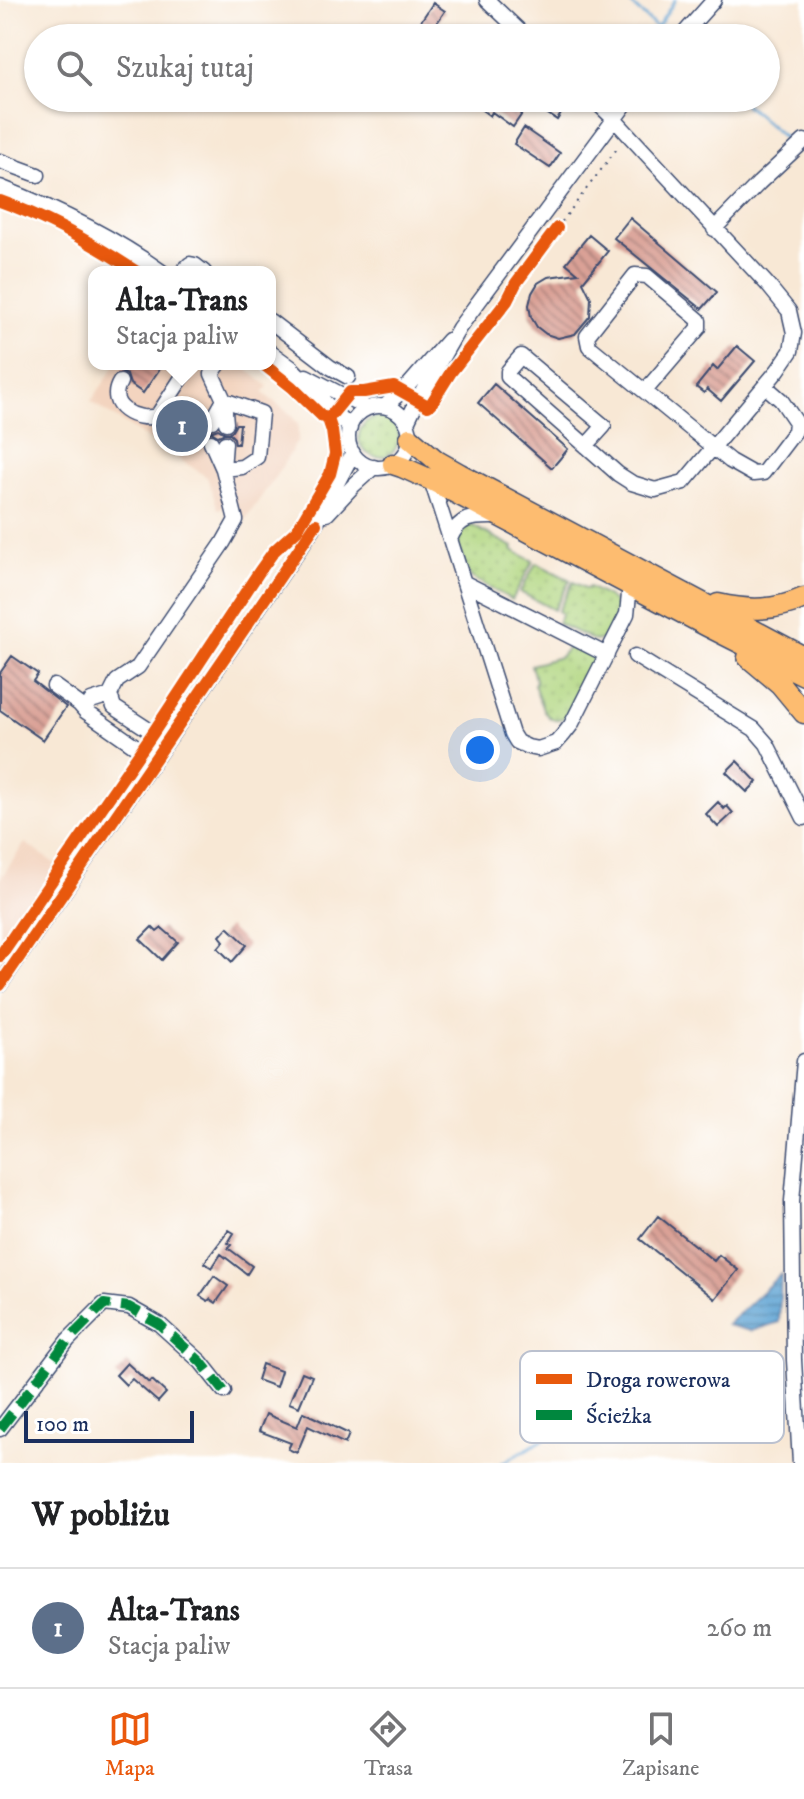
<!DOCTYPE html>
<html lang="pl">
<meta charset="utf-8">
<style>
body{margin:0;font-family:"IM FELL DW Pica",serif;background:#f6f6f6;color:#202124}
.scale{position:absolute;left:24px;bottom:20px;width:170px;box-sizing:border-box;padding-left:8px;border:4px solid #1b2f5e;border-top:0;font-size:22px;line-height:28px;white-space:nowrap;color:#1b2f5e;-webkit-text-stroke:6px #fff;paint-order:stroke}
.you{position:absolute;left:480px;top:750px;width:28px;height:28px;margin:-20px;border:6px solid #fff;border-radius:50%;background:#1a73e8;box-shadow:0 0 0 12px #1a73e833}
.badge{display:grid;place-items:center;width:52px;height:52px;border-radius:50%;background:#ea580c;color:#fff;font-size:26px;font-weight:700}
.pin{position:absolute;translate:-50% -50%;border:4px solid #fff;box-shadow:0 2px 8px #0006}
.popup{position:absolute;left:88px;top:266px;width:188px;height:104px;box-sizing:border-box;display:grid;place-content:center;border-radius:16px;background:#fff;filter:drop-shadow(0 2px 6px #0005);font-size:26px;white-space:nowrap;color:#757577}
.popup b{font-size:30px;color:#202124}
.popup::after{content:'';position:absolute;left:50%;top:100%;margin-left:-16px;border:16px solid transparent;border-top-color:#fff}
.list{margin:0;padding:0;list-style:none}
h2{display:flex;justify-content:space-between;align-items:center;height:104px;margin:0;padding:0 32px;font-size:34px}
h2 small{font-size:26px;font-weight:400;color:#757577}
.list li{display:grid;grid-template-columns:52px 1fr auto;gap:24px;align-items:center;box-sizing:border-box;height:120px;padding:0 32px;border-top:2px solid #e0e0e0}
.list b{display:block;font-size:30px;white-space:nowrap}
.list p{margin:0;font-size:26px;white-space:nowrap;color:#757577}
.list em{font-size:26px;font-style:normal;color:#757577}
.icon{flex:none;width:44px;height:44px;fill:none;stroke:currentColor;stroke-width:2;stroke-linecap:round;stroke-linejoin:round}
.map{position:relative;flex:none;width:804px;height:1463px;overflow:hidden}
.search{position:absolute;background:#fff;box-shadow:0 2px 6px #0004;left:24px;right:24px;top:24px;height:88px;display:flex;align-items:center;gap:20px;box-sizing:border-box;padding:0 28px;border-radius:44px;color:#757577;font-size:30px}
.sheet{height:224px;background:#fff}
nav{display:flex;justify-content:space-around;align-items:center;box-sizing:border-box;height:112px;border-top:2px solid #e0e0e0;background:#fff;font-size:22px;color:#757577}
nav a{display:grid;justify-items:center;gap:4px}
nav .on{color:#ea580c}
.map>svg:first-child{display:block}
.built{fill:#f3d4bf}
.grass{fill:url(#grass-dots);stroke:#66826f;stroke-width:2}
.water{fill:url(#water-rules);stroke:#3c6998;stroke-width:2}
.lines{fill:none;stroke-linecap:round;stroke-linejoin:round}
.stream{stroke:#5da3d3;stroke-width:3}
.building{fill:url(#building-back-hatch)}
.minor-casing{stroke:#3c4b70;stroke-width:17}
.highway-casing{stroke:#3c4b70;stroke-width:23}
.path{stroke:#3c4b70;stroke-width:2;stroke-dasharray:2 6;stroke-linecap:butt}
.minor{stroke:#fff;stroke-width:14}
.highway{stroke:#fdbc6f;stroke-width:20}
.quiet{stroke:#00873e;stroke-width:10;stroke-dasharray:20 10;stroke-linecap:butt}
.cycleway-casing{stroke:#fff;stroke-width:17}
.cycleway{stroke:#e8590c;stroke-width:12}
.key{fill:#fff;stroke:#bbc1cf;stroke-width:2}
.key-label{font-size:22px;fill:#1b2f5e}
</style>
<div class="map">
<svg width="804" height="1463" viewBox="0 0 804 1463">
<defs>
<pattern id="grass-dots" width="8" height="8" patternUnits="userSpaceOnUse" patternTransform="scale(2)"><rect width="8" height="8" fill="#b1d680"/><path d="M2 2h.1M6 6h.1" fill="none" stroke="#98b871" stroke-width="1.8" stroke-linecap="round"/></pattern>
<pattern id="water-rules" width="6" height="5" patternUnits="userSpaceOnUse" patternTransform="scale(2)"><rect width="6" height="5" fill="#5da3d3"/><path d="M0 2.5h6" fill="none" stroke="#4c85ae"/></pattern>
<pattern id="building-back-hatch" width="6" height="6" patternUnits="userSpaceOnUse" patternTransform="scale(2)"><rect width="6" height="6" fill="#daa196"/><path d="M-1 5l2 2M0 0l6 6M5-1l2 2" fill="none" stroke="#b0847e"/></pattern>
</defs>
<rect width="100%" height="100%" fill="#fff"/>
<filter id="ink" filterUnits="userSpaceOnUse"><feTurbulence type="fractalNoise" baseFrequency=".0125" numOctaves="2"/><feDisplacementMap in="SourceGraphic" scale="16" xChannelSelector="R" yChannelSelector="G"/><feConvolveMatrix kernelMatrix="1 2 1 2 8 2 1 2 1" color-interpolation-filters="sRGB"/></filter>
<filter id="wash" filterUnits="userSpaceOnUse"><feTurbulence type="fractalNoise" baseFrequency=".006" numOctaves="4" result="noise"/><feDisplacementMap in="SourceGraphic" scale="32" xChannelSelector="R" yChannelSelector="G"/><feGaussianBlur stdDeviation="1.8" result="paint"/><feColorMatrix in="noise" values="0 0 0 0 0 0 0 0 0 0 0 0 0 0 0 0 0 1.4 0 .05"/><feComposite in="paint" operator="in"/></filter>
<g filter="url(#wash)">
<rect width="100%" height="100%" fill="#f8e8d5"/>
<path class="built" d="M 116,364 L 241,364 L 268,386 L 263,393 L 290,414 L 298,424 L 298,440 L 279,471 L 239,529 L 228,520 L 226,507 L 218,509 L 207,477 L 91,402 Z
M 25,843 L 57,865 L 0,950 L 0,879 Z"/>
<path class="grass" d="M359 437a20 20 0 1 1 40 0a20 20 0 1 1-40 0Z
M 471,525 L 513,547 L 512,550 L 533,561 L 512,600 L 471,577 L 466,569 L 457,540 L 459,532 Z
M 536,563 L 570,580 L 554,610 L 520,592 Z
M 573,582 L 587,589 L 589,587 C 620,603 625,605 608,638 L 595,641 L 557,623 L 562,614 L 558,611 Z
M 572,643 L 598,656 L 569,714 C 545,732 540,701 534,684 L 536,683 L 531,665 L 560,657 Z"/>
<path class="water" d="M 781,1274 L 779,1322 L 751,1331 L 727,1325 Z"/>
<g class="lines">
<path class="stream" d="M 627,0 L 657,28 L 675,0
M 738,98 L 786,139
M 803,154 L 804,154
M 502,1463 L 625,1394 L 708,1362 L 785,1399"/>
</g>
<g id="blocks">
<path class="building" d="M 433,3 L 445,11 L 430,33 L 421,28 L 424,24 L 421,21 Z
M 484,98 L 554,98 L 566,106 L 557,120 L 530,102 L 513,127 L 492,112 L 490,116 L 478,107 Z
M 524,128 L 560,153 L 550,168 L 514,144 Z
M 630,218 L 717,292 L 702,309 L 614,238 Z
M 589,235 L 608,251 L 583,282 L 591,298 L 590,316 L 575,334 L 558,338 L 546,334 L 537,327 L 531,317 L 529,305 L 532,293 L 538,283 L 548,277 L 578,273 L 566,263 Z
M 737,346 L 755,361 L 721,401 L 707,389 L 704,393 L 696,387 L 713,366 L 717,370 Z
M 126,364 L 163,364 L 143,393 L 130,384 L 127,375 L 121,372 Z
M 494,384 L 568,449 L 552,468 L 478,403 Z
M 183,409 L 202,421 L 204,427 L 208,430 L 213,431 L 218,429 L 223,432 L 228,433 L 232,431 L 236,424 L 240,424 L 238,444 L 235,444 L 234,438 L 230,434 L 225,433 L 218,436 L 211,432 L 203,436 L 201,441 L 194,440 L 186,451 L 165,436 Z
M 12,656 L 38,674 L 33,681 L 66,707 L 43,740 L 0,710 L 0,673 Z
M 737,761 L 757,782 L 747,792 L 726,772 Z
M 718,802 L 724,809 L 727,806 L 733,813 L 718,827 L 706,814 Z
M 152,927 L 157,932 L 162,928 L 178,942 L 162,960 L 140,939 Z
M 228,927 L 247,945 L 232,962 L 218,948 L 224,941 L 220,936 Z
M 658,1216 L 714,1261 L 719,1255 L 738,1270 L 715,1299 L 640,1239 Z
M 229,1230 L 234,1233 L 228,1243 L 231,1245 L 228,1248 L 252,1266 L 247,1274 L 221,1254 L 212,1268 L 204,1263 Z
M 214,1276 L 228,1286 L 216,1303 L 210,1299 L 208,1301 L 200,1296 Z
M 127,1363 L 149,1383 L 152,1380 L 166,1393 L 158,1402 L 132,1379 L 126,1385 L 116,1375 Z
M 262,1364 L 281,1371 L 276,1387 L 257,1380 Z
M 302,1372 L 312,1376 L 299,1407 L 289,1403 Z
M 303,1412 L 349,1434 L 345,1444 L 308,1426 L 297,1453 L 288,1449 L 291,1443 L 259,1431 L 266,1414 L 297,1427 Z"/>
</g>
</g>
<g filter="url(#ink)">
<use href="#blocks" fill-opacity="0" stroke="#3c4b70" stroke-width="2"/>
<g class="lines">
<g class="minor-casing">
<path id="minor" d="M 487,0 L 527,38
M 680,38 L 714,0
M 0,161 L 38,175
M 0,187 C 56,209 112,236 162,272
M 714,229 L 759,183 L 804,141
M 182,272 L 190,264 L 195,265 L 204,272
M 270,321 L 330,367 L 348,377
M 270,352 L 292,368 L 350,428
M 306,376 L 367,408
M 120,382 C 105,406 136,422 157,416 L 191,364
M 645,391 L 699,328 L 699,320 L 647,276 L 635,275 L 587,336 L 589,346 L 730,461 L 753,474 L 763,473 L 795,431 L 796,422 L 781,400 L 765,386
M 385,406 L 407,387 L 448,340
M348 437a31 31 0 1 1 62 0a31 31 0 1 1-62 0Z
M 212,421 L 224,400 L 212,374 L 219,364
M 407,422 L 417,401 L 459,328 L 630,98
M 225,443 L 223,469 L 242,467 L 257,457 L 261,413 L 224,400 L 226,423
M 586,446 L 604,426 L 521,356 L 508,371 L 508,377 L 618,474 L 632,483 L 655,490 L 684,482 L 778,370 L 791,351 L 794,333 L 789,311 L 767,284 L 614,119 L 592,98
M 431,480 L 450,539 C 460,515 474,517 497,517
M 327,514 L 354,485 L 374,467
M 450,539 L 512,734 L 517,742 L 528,747 L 538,749 L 556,743 L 564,734 L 571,725 L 627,614 L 630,585
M 465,583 L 607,655
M 635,656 L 754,729 L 767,744 L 804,818
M 54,686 L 79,704 L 85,711 L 154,759
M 85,711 L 91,701 L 110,695
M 166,741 L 114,707 L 110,695 L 117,681 L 138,667 L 223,543 L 236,520 L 223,469 L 211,442
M 0,985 L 313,529 L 353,453
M 0,1429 L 68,1340 L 104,1304 L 129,1307 L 159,1324 L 201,1362 L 224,1391
M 800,1463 L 794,1360 L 792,1201 L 804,1061"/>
</g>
<g class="highway-casing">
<path id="highway" d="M 410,438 L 437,461 L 460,474 L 804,657
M 393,464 L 402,467 L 431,480 L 707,626 L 804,675
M 718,604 C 749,611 775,611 804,598
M 748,657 L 780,684 L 804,713"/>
</g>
<path class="path" d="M 0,204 L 80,241 L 130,272
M 257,364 C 271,375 324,416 328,429 C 331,438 332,457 329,466 L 332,469
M 451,370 L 534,254 L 539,258 L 557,228 L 619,146
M 243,598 L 247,599 L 267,571"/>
<use href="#minor" class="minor"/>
<use href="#highway" class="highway"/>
<path class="quiet" d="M 0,1429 L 68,1340 L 104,1304 L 129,1307 L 159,1324 L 201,1362 L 224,1391"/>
<g class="cycleway-casing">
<path id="cycleway" d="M 0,201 C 48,218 94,244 137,272
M 328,419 L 350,392 L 364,392 L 394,387 L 428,406 L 431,404 L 451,372 L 507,301 L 516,283 L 557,228
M 0,956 L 153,733 L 259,572 L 274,551 L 297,530 L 330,474 L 335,454 L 332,431 L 328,419 L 323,417 L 292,387 L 263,364
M 0,985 L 316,524"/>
</g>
<use href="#cycleway" class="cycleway"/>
</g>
</g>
<rect x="520" y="1351" width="264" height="92" rx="12" class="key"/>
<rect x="536" y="1374" width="36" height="10" fill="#e8590c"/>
<rect x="536" y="1410" width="36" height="10" fill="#00873e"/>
<g class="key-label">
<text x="586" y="1387">Droga rowerowa</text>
<text x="586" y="1423">Ścieżka</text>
</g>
</svg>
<div class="scale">100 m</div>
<div class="you"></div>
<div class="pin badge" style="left:182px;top:426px;background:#5c6f8a">1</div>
<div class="popup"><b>Alta-Trans</b>Stacja paliw</div>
<div class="search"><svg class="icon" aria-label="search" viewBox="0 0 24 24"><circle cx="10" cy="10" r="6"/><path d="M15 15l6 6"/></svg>Szukaj tutaj</div>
</div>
<section class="sheet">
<h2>W pobliżu<small></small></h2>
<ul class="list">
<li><span class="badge" style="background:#5c6f8a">1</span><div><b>Alta-Trans</b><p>Stacja paliw</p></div><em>260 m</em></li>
</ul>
</section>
<nav>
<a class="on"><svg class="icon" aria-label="map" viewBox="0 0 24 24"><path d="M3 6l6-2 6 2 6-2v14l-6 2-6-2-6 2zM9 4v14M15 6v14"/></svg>Mapa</a>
<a><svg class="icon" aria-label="directions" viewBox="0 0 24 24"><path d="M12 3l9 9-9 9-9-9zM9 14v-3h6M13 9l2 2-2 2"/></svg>Trasa</a>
<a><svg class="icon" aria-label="saved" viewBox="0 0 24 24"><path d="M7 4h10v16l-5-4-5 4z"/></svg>Zapisane</a>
</nav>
